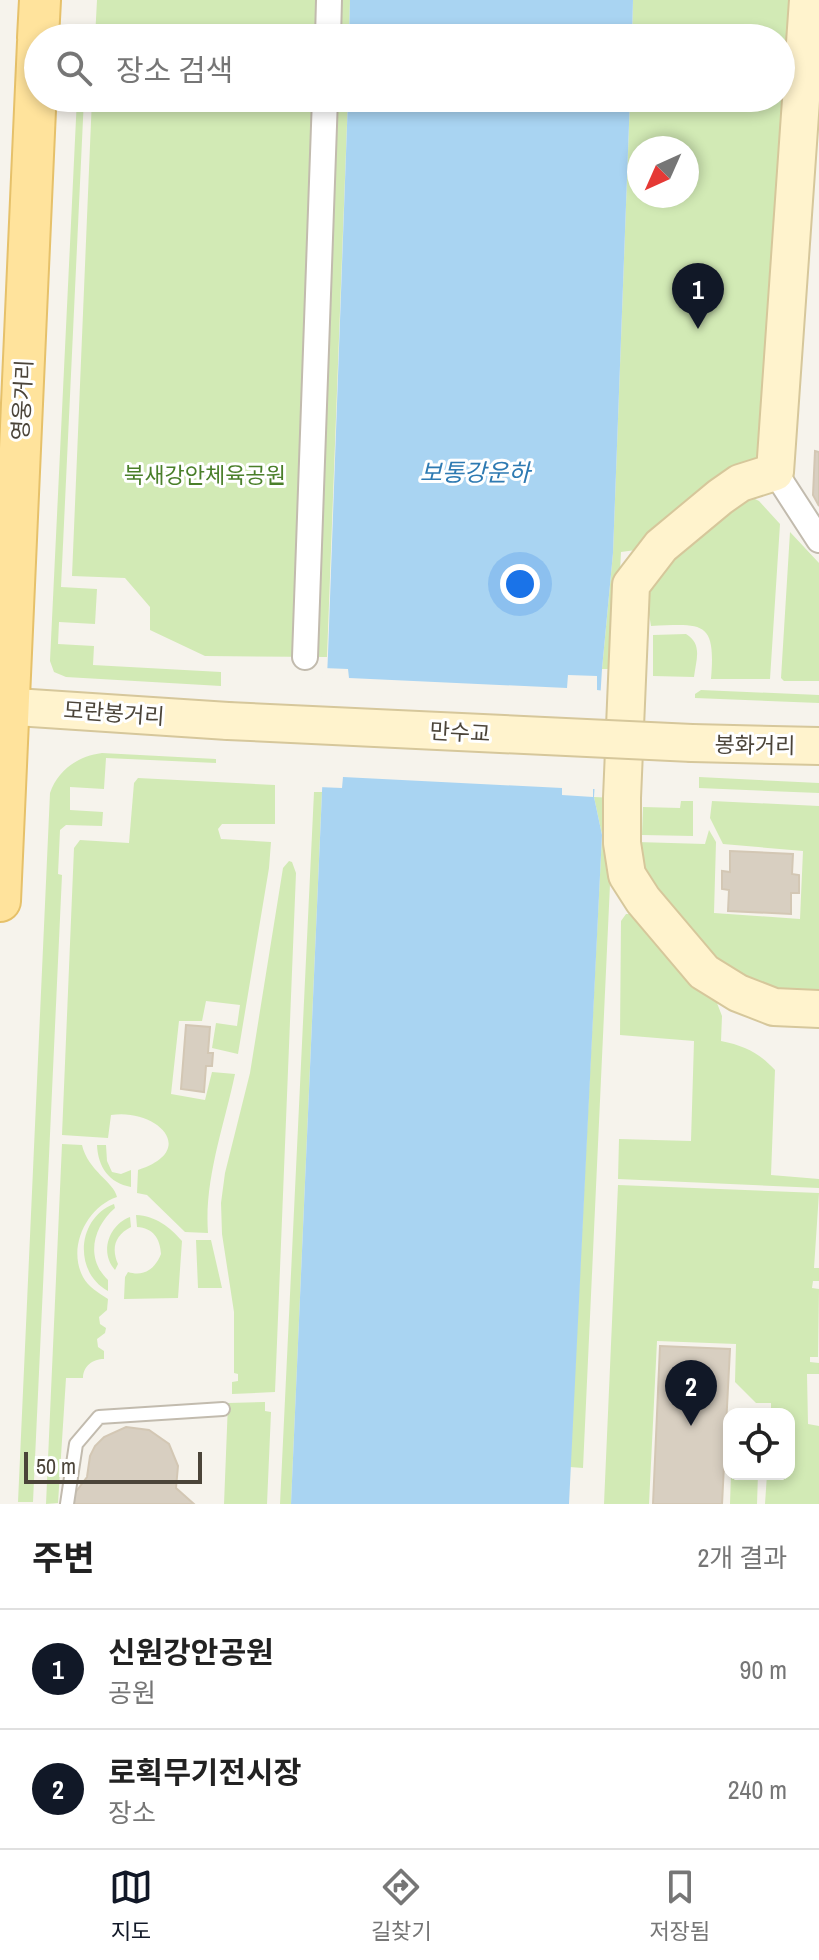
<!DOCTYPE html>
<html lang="ko">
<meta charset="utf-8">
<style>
body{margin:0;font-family:"Archivo Narrow","Noto Sans KR",sans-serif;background:#f2f2f2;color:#222}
.controls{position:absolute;right:24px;bottom:24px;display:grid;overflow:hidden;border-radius:16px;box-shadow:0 4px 12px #0003}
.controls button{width:72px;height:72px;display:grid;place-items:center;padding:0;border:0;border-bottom:2px solid #e0e0e0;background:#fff;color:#222;font:40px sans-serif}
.compass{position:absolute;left:627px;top:136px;width:72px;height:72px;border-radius:50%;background:#fff;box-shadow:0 4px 12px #0003;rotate:225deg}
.scale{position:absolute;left:24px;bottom:20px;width:178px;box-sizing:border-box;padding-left:8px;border:4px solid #4b4439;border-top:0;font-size:22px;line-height:28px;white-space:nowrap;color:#4b4439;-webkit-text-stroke:6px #fff;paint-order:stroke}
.you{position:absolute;left:520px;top:584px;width:28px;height:28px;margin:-20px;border:6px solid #fff;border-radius:50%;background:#1a73e8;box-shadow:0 0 0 12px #1a73e833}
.badge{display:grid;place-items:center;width:52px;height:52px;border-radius:50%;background:#111827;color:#fff;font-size:26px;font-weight:700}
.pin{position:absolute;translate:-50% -66px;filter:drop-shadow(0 2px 4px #0008)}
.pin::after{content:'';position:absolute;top:42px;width:28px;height:24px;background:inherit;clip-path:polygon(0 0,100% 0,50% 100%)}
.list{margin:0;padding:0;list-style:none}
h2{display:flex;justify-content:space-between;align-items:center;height:104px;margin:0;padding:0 32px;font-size:34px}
h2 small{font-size:26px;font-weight:400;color:#767676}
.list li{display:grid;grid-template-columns:52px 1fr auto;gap:24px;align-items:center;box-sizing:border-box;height:120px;padding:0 32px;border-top:2px solid #e0e0e0}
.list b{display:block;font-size:30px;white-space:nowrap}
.list p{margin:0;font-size:26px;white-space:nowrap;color:#767676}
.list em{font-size:26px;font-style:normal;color:#767676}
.icon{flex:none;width:44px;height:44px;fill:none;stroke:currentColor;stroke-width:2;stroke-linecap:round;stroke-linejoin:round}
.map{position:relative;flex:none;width:819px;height:1504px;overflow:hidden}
.search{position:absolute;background:#fff;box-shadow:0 4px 12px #0003;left:24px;right:24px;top:24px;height:88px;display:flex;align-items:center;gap:20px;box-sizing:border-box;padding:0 28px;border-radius:44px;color:#767676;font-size:30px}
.sheet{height:344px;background:#fff}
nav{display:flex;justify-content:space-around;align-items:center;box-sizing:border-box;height:112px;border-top:2px solid #e0e0e0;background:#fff;font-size:22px;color:#767676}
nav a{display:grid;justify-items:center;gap:4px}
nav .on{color:#111827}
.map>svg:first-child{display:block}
.green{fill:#d2eab5;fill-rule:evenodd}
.water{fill:#a9d4f2}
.pier{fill:#f6f3ec}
.building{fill:#d8cfc1;stroke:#d3c7b4;stroke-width:2}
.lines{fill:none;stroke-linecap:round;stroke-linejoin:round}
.lane-casing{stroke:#c2bbae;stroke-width:16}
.street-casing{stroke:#c2bbae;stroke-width:28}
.secondary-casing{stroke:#d6c79b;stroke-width:40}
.primary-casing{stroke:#e6c16a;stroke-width:44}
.lane{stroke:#fff;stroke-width:12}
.street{stroke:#fff;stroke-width:24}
.secondary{stroke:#fff3cd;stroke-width:36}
.primary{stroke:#ffe39c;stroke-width:40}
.secondary-bridge-casing{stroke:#d6c79b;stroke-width:40;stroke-linecap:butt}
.secondary-bridge{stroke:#fff3cd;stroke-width:36}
.labels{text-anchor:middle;stroke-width:6;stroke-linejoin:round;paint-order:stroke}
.street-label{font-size:22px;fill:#4b4439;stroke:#fff}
.park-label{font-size:22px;fill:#4a7f2a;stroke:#fff}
.water-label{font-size:24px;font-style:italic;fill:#2e7ab2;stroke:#fff}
</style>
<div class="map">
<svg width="819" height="1504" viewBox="0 0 819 1504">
<rect width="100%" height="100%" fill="#f6f3ec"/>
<path class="green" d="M 97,0 L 350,0 L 349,38 L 95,38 Z
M 633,0 L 793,0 L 789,56 L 783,56 L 783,64 L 789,65 L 769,462 L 643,549 L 621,552 L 615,669 L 602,669 L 613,553 L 630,98 L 781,98 L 781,38 L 632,38 ZM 639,148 L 687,148 L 687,196 L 639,196 Z
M 77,98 L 84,98 L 61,587 L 97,589 L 95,624 L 59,622 L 58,644 L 94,646 L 93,665 L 221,672 L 221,686 L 66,677 L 54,672 L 50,661 Z
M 92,98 L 348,98 L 327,657 L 205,656 L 150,630 L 150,607 L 125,578 L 72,576 Z
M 751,497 L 759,501 L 780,524 L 770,679 L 711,679 C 716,620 703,624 651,626 L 647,602 L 650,587 L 660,571 L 735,503 Z
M 790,532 L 819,563 L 819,681 L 784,681 L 781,678 Z
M 686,634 C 703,644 696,660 694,677 L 653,676 L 653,635 Z
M 701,690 L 819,695 L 819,703 L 695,698 L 695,694 Z
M 102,753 L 216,759 L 216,763 L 106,758 L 104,789 L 70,787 L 70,810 L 103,812 L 102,826 L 66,825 L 60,830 L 58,874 L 62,875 L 33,1502 L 18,1502 L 50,793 C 58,770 78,756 102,753 Z
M 699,777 L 819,783 L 819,793 L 699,788 Z
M 138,778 L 275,785 L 275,824 L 222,824 L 218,829 L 221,839 L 271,842 L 269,868 L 238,1054 L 212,1048 L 216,1023 L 237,1026 L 240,1005 L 206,1001 L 202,1021 L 179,1021 L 171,1094 L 205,1100 L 212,1072 L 235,1074 C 224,1127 204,1179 208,1233 L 185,1232 L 147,1195 L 137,1193 L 138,1170 C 200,1150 156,1108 111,1115 L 108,1138 L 62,1135 L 74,848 L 80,840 L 129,843 L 134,783 Z
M 314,792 L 322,792 L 321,814 L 291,1504 L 280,1504 Z
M 594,797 L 614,798 L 583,1468 L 570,1467 L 602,835 Z
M 681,801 L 693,801 L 693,836 L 642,835 L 643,807 L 680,808 Z
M 712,801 L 819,806 L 819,996 L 773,993 L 713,963 L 638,875 L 637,842 L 705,844 L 709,830 L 716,842 L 714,913 L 800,919 L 803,851 L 723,844 L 710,818 Z
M 289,861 L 292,862 L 296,873 L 275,1392 L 232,1394 L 232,1382 L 238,1381 L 238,1374 L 234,1373 L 234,1312 L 222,1234 L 221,1203 L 225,1173 L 250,1073 L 283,868 Z
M 626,914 L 636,914 L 717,1003 L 722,1016 L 721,1041 C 745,1046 758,1052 775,1070 L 771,1175 L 819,1179 L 819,1188 L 618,1179 L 619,1139 L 691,1141 L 694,1041 L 620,1035 L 621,921 Z
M 62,1144 L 82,1145 C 88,1171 114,1182 117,1197 C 87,1207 67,1247 83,1277 C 88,1287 99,1293 108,1299 L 107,1310 L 99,1317 L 100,1324 L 106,1328 L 105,1333 L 97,1339 L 98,1347 L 104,1351 L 104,1359 C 93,1359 83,1366 83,1378 L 66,1378 L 58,1503 L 46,1504 Z
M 97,1145 L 106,1145 L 107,1161 L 112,1172 L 121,1174 L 131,1170 L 131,1187 C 109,1183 98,1167 97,1145 Z
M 618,1185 L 819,1193 L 814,1268 L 819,1268 L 819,1281 L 813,1281 L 812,1288 L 819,1289 L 818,1357 L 810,1357 L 810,1362 L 819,1363 L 819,1374 L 807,1374 L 808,1424 L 819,1426 L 819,1504 L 765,1504 L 767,1474 L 789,1474 L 789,1414 L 771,1414 L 771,1403 L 756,1403 L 735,1382 L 736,1344 L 657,1341 L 649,1504 L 604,1504 Z
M 114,1204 L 115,1208 C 93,1227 85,1258 108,1280 L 108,1291 C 73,1272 77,1218 114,1204 Z
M 136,1215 C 156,1216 170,1227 182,1241 L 178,1298 L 124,1299 L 125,1277 L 128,1272 C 144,1277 155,1269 161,1254 C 160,1238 153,1228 137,1227 Z
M 130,1217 L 131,1227 C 115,1235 111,1248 118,1264 L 115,1270 C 99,1252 109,1225 130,1217 Z
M 196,1240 L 211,1240 L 222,1288 L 198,1288 Z
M 265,1402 L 265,1411 L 271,1412 L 267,1504 L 224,1504 L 228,1403 Z
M 731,1474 L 758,1474 L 757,1504 L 730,1504 Z"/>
<path class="water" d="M 350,0 L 633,0 L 632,38 L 349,38 Z
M 348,98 L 630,98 L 613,553 L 602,669 L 594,797 L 602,835 L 569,1504 L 291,1504 L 328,654 Z"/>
<path class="pier" d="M 323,668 L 348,669 L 349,678 L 567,688 L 568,675 L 597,676 L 597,690 L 605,691 L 599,789 L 593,789 L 593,797 L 562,795 L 562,788 L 343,777 L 342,788 L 318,787 Z"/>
<path class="building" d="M 815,451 L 819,452 L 819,506 L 813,495 Z
M 730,851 L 793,854 L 792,874 L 799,875 L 799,893 L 791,893 L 791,914 L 728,911 L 729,890 L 722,889 L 722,871 L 730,872 Z
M 186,1025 L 210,1027 L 208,1053 L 213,1053 L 212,1066 L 206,1066 L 204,1092 L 181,1089 Z
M 660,1346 L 730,1349 L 722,1504 L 653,1504 Z
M 126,1427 L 149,1430 L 169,1444 L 178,1466 L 176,1488 L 194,1504 L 73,1504 L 75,1493 L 87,1477 L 90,1456 L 95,1446 L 104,1437 Z"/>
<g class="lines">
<g class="lane-casing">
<path id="lane" d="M 67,1504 L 76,1444 L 99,1417 L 223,1409"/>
</g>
<g class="street-casing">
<path id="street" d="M 328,38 L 329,0
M 775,472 L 819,540
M 305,657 L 325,98"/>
</g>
<g class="secondary-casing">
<path id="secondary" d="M 808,0 L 775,472 L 740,483 L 720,497 L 661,546 L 631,585 L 622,798 L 622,843 L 627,875 L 643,900 L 704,972 L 738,993 L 774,1007 L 819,1009
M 0,706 L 228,721
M 692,743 L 819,746"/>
</g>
<g class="primary-casing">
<path id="primary" d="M 38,38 L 40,0
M 0,901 L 38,42"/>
</g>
<use href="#lane" class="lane"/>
<use href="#street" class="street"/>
<use href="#secondary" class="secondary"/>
<use href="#primary" class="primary"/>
<g class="secondary-bridge-casing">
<path id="secondary-bridge" d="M 228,721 L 692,743"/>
</g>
<use href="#secondary-bridge" class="secondary-bridge"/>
</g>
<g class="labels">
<g class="street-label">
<text transform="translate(22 400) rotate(-87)" y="8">영웅거리</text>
<text transform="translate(114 713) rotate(4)" y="8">모란봉거리</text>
<text transform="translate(460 732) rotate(3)" y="8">만수교</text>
<text transform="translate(755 745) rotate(1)" y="8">봉화거리</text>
</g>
<g class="park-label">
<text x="205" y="483">북새강안체육공원</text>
</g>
<g class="water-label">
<text x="475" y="481">보통강운하</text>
</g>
</g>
</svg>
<div class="controls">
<button><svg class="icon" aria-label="locate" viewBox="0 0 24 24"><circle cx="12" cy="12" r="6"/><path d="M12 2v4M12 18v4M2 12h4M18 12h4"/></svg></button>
</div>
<svg class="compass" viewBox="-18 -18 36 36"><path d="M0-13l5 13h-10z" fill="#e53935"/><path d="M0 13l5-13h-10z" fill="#767676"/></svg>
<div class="scale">50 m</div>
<div class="you"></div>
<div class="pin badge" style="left:698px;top:329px">1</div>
<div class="pin badge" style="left:691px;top:1426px">2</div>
<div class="search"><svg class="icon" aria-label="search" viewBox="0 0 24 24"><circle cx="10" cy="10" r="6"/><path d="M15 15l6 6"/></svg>장소 검색</div>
</div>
<section class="sheet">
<h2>주변<small>2개 결과</small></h2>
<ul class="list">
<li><span class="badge">1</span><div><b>신원강안공원</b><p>공원</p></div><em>90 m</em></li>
<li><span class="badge">2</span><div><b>로획무기전시장</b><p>장소</p></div><em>240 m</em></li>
</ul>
</section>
<nav>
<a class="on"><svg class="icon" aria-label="map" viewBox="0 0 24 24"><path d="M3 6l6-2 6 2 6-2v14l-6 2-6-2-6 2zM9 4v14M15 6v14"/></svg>지도</a>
<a><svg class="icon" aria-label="directions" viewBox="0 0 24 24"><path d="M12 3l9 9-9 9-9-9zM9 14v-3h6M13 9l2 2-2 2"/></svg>길찾기</a>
<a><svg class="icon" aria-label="saved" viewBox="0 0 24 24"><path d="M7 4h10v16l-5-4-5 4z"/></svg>저장됨</a>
</nav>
